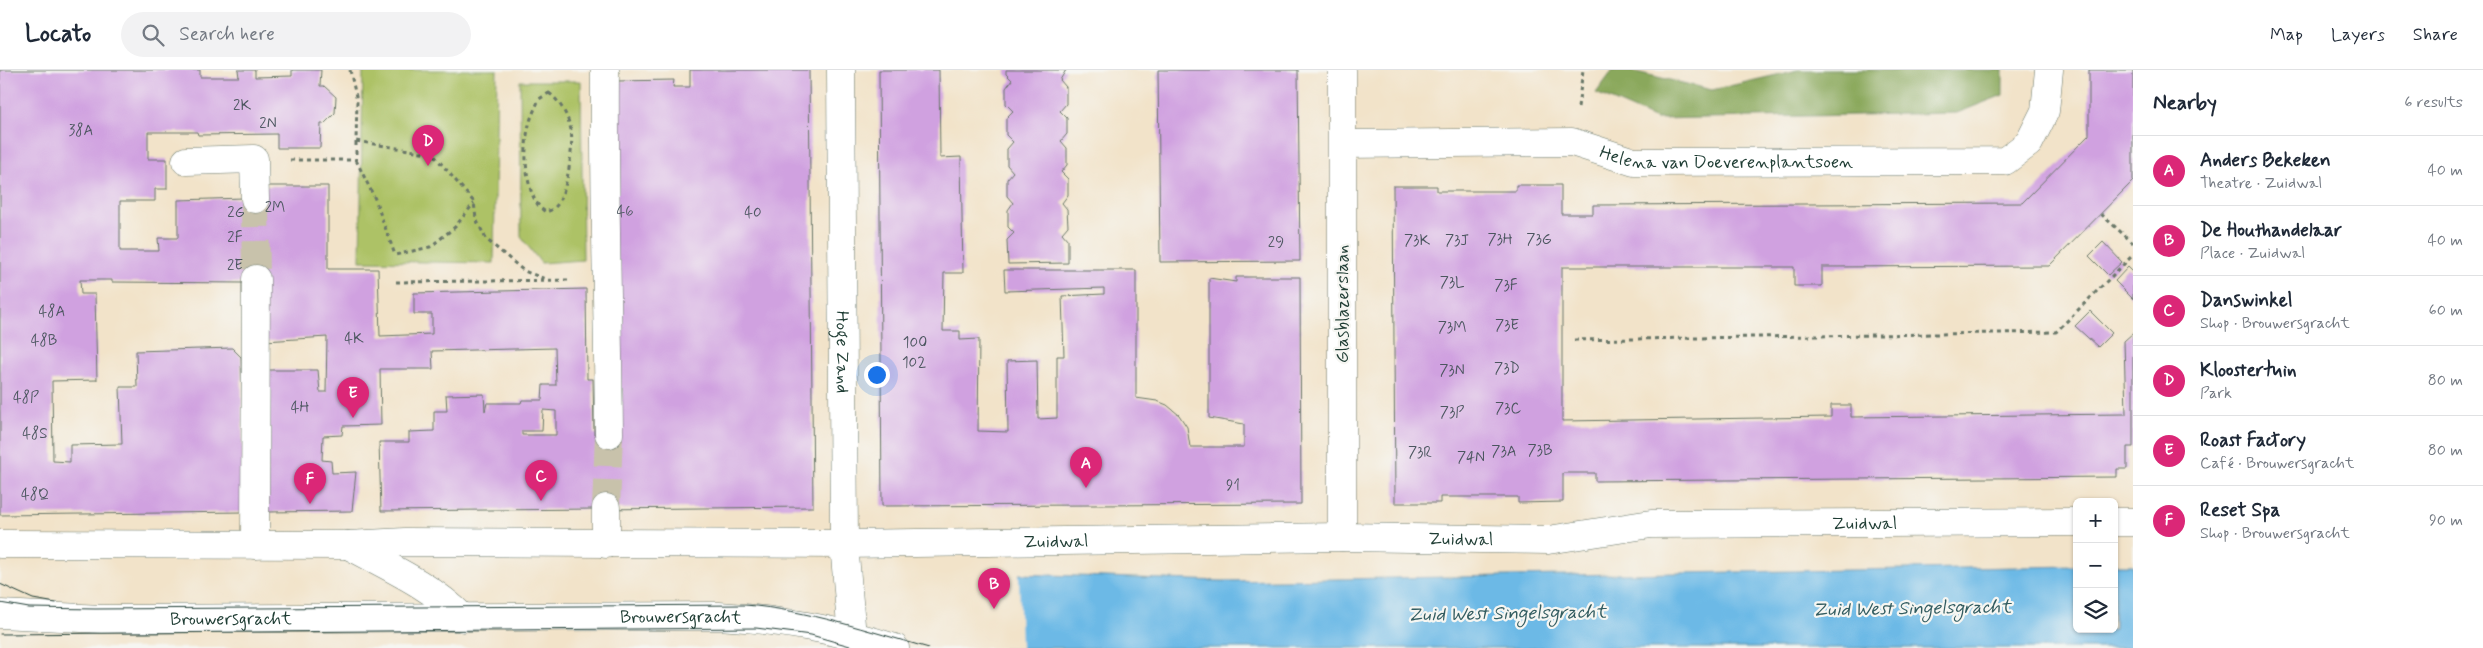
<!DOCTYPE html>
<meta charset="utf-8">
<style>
body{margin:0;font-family:Mynerve,sans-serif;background:#f2f2f3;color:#1f2937}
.controls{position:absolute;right:15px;bottom:15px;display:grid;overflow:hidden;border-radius:8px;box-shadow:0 1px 4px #0004}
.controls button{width:45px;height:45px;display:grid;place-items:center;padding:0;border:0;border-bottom:1px solid #e0e1e3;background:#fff;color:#1f2937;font:25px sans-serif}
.you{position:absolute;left:876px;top:304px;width:18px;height:18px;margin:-12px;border:4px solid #fff;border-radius:50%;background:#1a73e8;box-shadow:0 0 0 8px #1a73e833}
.badge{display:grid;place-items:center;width:32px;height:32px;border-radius:50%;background:#db2777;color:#fff;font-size:16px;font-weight:700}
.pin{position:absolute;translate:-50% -41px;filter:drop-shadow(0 1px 2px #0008)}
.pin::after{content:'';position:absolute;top:26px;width:18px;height:15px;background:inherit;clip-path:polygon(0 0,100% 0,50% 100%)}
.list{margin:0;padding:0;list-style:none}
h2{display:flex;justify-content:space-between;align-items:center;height:65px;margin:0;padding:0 20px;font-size:21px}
h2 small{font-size:16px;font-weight:400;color:#747a83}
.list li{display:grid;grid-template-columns:32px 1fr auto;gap:15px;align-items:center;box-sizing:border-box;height:70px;padding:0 20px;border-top:1px solid #e0e1e3}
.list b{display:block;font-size:19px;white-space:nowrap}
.list p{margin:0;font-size:16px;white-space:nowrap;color:#747a83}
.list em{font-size:16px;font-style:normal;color:#747a83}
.icon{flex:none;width:28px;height:28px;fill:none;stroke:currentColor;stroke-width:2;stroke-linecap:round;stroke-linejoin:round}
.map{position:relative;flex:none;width:2133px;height:578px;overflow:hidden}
header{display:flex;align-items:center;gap:30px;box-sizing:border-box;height:70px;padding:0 25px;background:#fff;border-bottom:1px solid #e0e1e3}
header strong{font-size:24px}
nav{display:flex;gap:28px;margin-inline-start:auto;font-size:18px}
.search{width:350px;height:45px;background:#f2f2f3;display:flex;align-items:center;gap:12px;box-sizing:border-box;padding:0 18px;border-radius:28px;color:#747a83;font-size:19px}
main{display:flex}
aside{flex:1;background:#fff}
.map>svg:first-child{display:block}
.green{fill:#adc266;stroke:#66804d}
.forest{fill:#8aa85b;stroke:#547248}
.water{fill:#6cb9e6;stroke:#467b8d}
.pier{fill:#f2e3c9}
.building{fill:#d0a1e0;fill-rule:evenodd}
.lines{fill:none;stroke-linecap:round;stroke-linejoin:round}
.minor-tunnel{stroke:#c8c2ab;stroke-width:28;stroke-dasharray:28 14;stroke-linecap:butt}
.minor-casing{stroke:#697768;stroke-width:29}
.path{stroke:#697768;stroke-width:3;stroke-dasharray:4 4;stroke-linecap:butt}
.minor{stroke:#fff;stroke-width:28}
.tram{stroke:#1f3d34;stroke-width:1}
.labels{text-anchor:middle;stroke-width:4.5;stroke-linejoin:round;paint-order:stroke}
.number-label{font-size:15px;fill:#4b565f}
.street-label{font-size:18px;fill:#1f3d34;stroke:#f6f6f2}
.water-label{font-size:19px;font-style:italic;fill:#325c60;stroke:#f6f6f2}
</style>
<header>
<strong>Locato</strong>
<div class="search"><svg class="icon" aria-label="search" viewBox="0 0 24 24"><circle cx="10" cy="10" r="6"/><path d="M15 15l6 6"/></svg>Search here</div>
<nav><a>Map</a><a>Layers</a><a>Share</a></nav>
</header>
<main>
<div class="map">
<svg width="2133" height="578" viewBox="0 0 2133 578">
<rect width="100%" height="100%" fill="#f6f6f2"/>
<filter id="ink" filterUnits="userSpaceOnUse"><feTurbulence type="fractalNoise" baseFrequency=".02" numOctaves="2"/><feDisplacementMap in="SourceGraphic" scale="10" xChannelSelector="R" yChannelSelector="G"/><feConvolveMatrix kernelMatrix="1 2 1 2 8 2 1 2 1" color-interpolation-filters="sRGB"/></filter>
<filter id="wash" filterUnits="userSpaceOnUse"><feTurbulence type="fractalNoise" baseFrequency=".0096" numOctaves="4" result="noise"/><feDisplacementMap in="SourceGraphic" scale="20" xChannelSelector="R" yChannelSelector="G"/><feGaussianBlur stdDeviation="1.12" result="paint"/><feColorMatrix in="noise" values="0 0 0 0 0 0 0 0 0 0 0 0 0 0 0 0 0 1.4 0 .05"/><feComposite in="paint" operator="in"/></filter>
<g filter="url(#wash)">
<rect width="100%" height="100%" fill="#f2e3c9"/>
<path class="green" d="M 363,0 L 497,0 L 494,193 L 360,191 Z
M 520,11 L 581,11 L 583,190 L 541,193 L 521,167 Z"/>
<path class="forest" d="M 1613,0 L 1628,0 L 1712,20 L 1798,0 L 2003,0 L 2003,25 L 1957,43 L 1656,49 L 1596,23 Z"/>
<path class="water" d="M 2114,495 L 2133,495 L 2133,578 L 1002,578 L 1016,507 L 1019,504 L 1222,511 L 2077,496 L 2077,559 L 2114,559 Z"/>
<path class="pier" d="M 1019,504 L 1021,578 L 901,578 L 915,556 L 934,536 L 952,524 L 967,515 L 980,512 Z"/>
<g id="blocks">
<path class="building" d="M 0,0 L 200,0 L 200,7 L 239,7 L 238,0 L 255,0 L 255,7 L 292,6 L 292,0 L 321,0 L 320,16 L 324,16 L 336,27 L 335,43 L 324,54 L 321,54 L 320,78 L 277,78 L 277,64 L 198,65 L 197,62 L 148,62 L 148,89 L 167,89 L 167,119 L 155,119 L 155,131 L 120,131 L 120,181 L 159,181 L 158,168 L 178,168 L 178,130 L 244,128 L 268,116 L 328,116 L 328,199 L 378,199 L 380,266 L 432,264 L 432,244 L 414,244 L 414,223 L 586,219 L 587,309 L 593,309 L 594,364 L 609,364 L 616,11 L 674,10 L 673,17 L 690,17 L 690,0 L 809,0 L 813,437 L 381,441 L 379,372 L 409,372 L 409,362 L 434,361 L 434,341 L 447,341 L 446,325 L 484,324 L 485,341 L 487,333 L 521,333 L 522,330 L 542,330 L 543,315 L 556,315 L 555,278 L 432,281 L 433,299 L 380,299 L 381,355 L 343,356 L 342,365 L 323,366 L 322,390 L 331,391 L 332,403 L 356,402 L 352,441 L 267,442 L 266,300 L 318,300 L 320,322 L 326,322 L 327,267 L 265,271 L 243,213 L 112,212 L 112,210 L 80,210 L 81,224 L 95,224 L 97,310 L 52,311 L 53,391 L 70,392 L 70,375 L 122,374 L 120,317 L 137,317 L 136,281 L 232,278 L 241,287 L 244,442 L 0,445 ZM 543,340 L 556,341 L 556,365 L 522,365 L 522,361 L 542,361 Z
M 879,0 L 939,0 L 940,88 L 961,87 L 963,203 L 944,203 L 943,261 L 960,261 L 960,270 L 979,269 L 978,361 L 1008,362 L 1007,291 L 1037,290 L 1038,349 L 1057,348 L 1057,286 L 1064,286 L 1062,226 L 1104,224 L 1104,218 L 1005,221 L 1004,200 L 1136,200 L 1136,328 L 1157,331 L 1167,335 L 1179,345 L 1187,357 L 1190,377 L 1244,377 L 1244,354 L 1209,348 L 1209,208 L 1236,212 L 1236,207 L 1300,207 L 1301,434 L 882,436 Z
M 1006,0 L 1066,0 L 1060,10 L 1066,17 L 1066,34 L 1060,41 L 1067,48 L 1067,64 L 1061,71 L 1067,78 L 1067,95 L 1061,102 L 1068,109 L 1068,125 L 1062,133 L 1067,139 L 1068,156 L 1062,163 L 1068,170 L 1068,193 L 1008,194 L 1007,170 L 1014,163 L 1008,157 L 1008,140 L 1013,133 L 1007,126 L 1007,109 L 1013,102 L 1007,95 L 1007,79 L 1013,72 L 1006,65 L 1006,48 L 1013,41 L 1006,34 L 1006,18 L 1012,10 L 1006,4 Z
M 1158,0 L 1298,0 L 1300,191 L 1160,192 Z
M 2089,0 L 2133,0 L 2133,111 L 2049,196 L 1822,197 L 1822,216 L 1794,216 L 1794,197 L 1562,197 L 1562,351 L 1831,347 L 1831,335 L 1851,335 L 1851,347 L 2126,344 L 2124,271 L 2133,263 L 2133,377 L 2127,377 L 2127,399 L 2117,399 L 2117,407 L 1595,411 L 1595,403 L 1563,403 L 1563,432 L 1518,433 L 1518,427 L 1440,427 L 1440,433 L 1395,433 L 1393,116 L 1437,116 L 1437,121 L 1516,121 L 1516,115 L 1561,115 L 1561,144 L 1593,144 L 1593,135 L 2022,133 L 2089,65 Z
M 2103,172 L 2122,192 L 2108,205 L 2089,186 Z
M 2128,197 L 2133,202 L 2133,229 L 2115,211 Z
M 2090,241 L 2112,263 L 2098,277 L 2075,256 Z"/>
</g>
</g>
<g filter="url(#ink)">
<use href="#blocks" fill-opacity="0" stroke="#697768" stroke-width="1"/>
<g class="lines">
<path class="minor-tunnel" d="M 255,129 L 256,209
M 606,438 L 609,364"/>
<g class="minor-casing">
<g id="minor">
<path d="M 605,0 C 604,121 608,243 609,364"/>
<path id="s1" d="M 841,0 L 844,474 L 853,578"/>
<path id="s2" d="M 1343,74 L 1572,72 L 1634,92 L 2005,91 L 2029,73 L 2045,41 L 2049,0"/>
<path d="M 186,91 L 254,89 L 255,129"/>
<path d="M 2114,452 L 2133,452"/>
<path d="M 1342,467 L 1342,0"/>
<path id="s3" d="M 0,474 L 348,475 L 405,472 L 844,474 L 1342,467 L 1548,470 L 1651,454 L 2077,452"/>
<path d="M 606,474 L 606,438"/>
<path d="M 255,475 L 256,209"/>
<path d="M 348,475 C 387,496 432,516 463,548"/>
<path id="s4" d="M 0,544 L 102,549 L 719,546 C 783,550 834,559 895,578"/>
</g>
</g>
<path class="path" d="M 350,0 L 357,31 L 356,71 L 433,84 L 474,132 L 476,149 L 486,169 L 524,201 L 548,210
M 549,23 C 560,31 568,46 571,60 C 574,75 567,125 556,136 C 554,139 549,141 546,142 C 524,130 523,77 529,55 C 531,46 536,37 539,29 Z
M 1578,37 L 1583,0
M 290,90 L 356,90 L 356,71
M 356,90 L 375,129 L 395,185 L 430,177 L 455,157 L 474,133
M 2101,144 L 2133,173
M 396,212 L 571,210
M 1574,270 L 2056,262 L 2133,185"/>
<use href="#minor" class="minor"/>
<path class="tram" d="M 0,514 L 33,529 L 56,533
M 0,533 L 29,538 L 95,539 L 745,535 C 808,540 868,561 929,578
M 0,564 L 756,558 L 811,565 L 857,578"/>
</g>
</g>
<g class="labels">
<g class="number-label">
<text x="242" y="40">2K</text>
<text x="268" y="58">2N</text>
<text x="81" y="65">38A</text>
<text x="275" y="142">2M</text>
<text x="625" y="146">46</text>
<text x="236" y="147">2G</text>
<text x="753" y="147">40</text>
<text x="235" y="172">2F</text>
<text x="1500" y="174">73H</text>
<text x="1539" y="174">73G</text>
<text x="1417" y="175">73K</text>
<text x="1457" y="175">73J</text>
<text x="1276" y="177">29</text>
<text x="235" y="200">2E</text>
<text x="1452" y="217">73L</text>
<text x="1506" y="220">73F</text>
<text x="52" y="246">48A</text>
<text x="1507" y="260">73E</text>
<text x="1452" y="262">73M</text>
<text x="354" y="273">4K</text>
<text x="44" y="275">48B</text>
<text x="915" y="277">100</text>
<text x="914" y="297">102</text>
<text x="1507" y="303">73D</text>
<text x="1452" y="305">73N</text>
<text x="26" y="332">48P</text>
<text x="300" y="342">4H</text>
<text x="1508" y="343">73C</text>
<text x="1452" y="347">73P</text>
<text x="35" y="368">48S</text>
<text x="1540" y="385">73B</text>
<text x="1504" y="386">73A</text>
<text x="1420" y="387">73R</text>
<text x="1471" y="392">74N</text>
<text x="1233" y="420">91</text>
<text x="35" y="429">48Q</text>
</g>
<g class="street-label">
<text dy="6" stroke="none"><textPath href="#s2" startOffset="386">Helena van Doeverenplantsoen</textPath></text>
<text transform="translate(1342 234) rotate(-90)" y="6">Glasblazerslaan</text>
<text dy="6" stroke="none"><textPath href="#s1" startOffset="282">Hoge Zand</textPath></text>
<text dy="6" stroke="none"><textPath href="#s3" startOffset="1866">Zuidwal</textPath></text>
<text dy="6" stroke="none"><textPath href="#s3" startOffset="1461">Zuidwal</textPath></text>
<text dy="6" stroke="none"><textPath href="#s3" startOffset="1056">Zuidwal</textPath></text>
<text dy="6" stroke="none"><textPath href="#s4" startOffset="231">Brouwersgracht</textPath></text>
<text dy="6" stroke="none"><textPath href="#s4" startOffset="681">Brouwersgracht</textPath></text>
</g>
<g class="water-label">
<text transform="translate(1912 537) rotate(-1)" y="7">Zuid West Singelsgracht</text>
<text transform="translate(1507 542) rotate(-1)" y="7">Zuid West Singelsgracht</text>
</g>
</g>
</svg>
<div class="controls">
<button>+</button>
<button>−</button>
<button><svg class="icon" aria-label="layers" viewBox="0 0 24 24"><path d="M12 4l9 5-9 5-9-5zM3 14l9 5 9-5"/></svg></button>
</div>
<div class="you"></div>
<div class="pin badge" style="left:1086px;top:418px">A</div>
<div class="pin badge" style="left:994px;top:539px">B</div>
<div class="pin badge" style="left:541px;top:431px">C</div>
<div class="pin badge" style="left:428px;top:96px">D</div>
<div class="pin badge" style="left:353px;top:348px">E</div>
<div class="pin badge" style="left:310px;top:434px">F</div>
</div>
<aside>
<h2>Nearby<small>6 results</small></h2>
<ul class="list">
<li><span class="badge">A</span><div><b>Anders Bekeken</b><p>Theatre · Zuidwal</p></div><em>40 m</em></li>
<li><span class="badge">B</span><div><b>De Houthandelaar</b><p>Place · Zuidwal</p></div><em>40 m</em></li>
<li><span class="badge">C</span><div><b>Danswinkel</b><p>Shop · Brouwersgracht</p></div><em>60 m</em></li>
<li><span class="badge">D</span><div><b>Kloostertuin</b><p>Park</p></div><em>80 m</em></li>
<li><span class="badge">E</span><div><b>Roast Factory</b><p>Café · Brouwersgracht</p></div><em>80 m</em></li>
<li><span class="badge">F</span><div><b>Reset Spa</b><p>Shop · Brouwersgracht</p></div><em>90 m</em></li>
</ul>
</aside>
</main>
